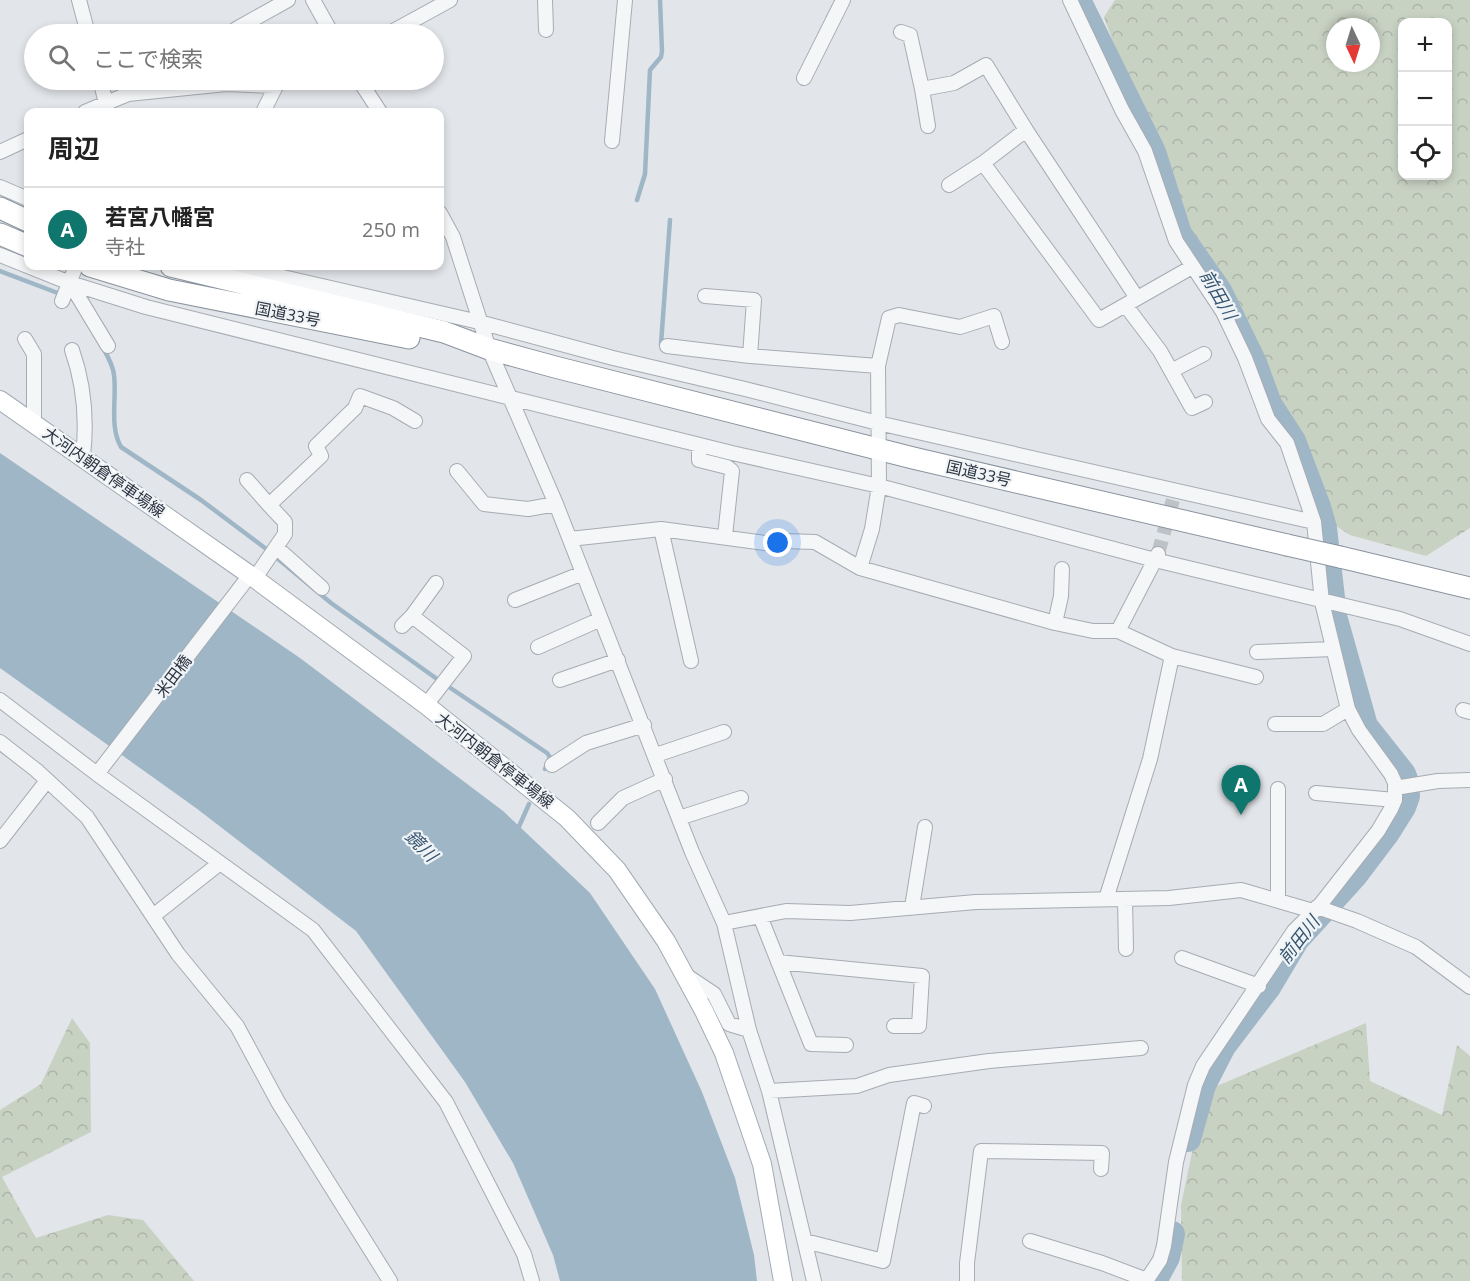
<!DOCTYPE html>
<html lang="ja">
<meta charset="utf-8">
<style>
body{margin:0;font-family:"Open Sans","Noto Sans JP",sans-serif;background:#f6f6f6;color:#222}
.controls{position:absolute;right:18px;top:18px;display:grid;overflow:hidden;border-radius:12px;box-shadow:0 3px 9px #0003}
.controls button{width:54px;height:54px;display:grid;place-items:center;padding:0;border:0;border-bottom:2px solid #e0e0e0;background:#fff;color:#222;font:30px sans-serif}
.compass{position:absolute;left:1326px;top:18px;width:54px;height:54px;border-radius:50%;background:#fff;box-shadow:0 3px 9px #0003;rotate:176deg}
.you{position:absolute;left:778px;top:543px;width:21px;height:21px;margin:-15px;border:4px solid #fff;border-radius:50%;background:#1a73e8;box-shadow:0 0 0 9px #1a73e833}
.badge{display:grid;place-items:center;width:39px;height:39px;border-radius:50%;background:#0f766e;color:#fff;font-size:20px;font-weight:700}
.pin{position:absolute;translate:-50% -50px;filter:drop-shadow(0 2px 3px #0008)}
.pin::after{content:'';position:absolute;top:32px;width:21px;height:18px;background:inherit;clip-path:polygon(0 0,100% 0,50% 100%)}
.list{margin:0;padding:0;list-style:none}
h2{display:flex;justify-content:space-between;align-items:center;height:78px;margin:0;padding:0 24px;font-size:26px}
h2 small{font-size:20px;font-weight:400;color:#767676}
.list li{display:grid;grid-template-columns:39px 1fr auto;gap:18px;align-items:center;box-sizing:border-box;height:84px;padding:0 24px;border-top:2px solid #e0e0e0}
.list b{display:block;font-size:22px;white-space:nowrap}
.list p{margin:0;font-size:20px;white-space:nowrap;color:#767676}
.list em{font-size:20px;font-style:normal;color:#767676}
.icon{flex:none;width:33px;height:33px;fill:none;stroke:currentColor;stroke-width:2;stroke-linecap:round;stroke-linejoin:round}
.map{position:relative;flex:none;width:1470px;height:1281px;overflow:hidden}
.search{position:absolute;background:#fff;box-shadow:0 3px 9px #0003;left:24px;top:24px;width:420px;height:66px;display:flex;align-items:center;gap:15px;box-sizing:border-box;padding:0 21px;border-radius:33px;color:#767676;font-size:22px}
.panel{position:absolute;background:#fff;box-shadow:0 3px 9px #0003;left:24px;top:108px;width:420px;height:162px;border-radius:12px}
.map>svg:first-child{display:block}
.forest{fill:url(#forest-crowns);fill-rule:evenodd}
.water{fill:#9fb6c7}
.lines{fill:none;stroke-linecap:round;stroke-linejoin:round}
.stream{stroke:#9fb6c7;stroke-width:4.5}
.river{stroke:#9fb6c7;stroke-width:26}
.minor-tunnel{stroke:#bdc2c7;stroke-width:14;stroke-dasharray:14 7;stroke-linecap:butt}
.minor-casing{stroke:#a7acb3;stroke-width:16}
.major-casing{stroke:#a2abb4;stroke-width:20}
.highway-casing{stroke:#8a949f;stroke-width:23}
.minor{stroke:#f4f6f8;stroke-width:14}
.major{stroke:#fff;stroke-width:18}
.highway{stroke:#fff;stroke-width:21}
.highway-bridge-casing{stroke:#8a949f;stroke-width:23;stroke-linecap:butt}
.highway-bridge{stroke:#fff;stroke-width:21}
.labels{text-anchor:middle;stroke-width:4.5;stroke-linejoin:round;paint-order:stroke}
.street-label{font-size:16px;fill:#2b3440;stroke:#f1f4f7}
.water-label{font-size:18px;font-style:italic;fill:#375671;stroke:#f1f4f7}
</style>
<div class="map">
<svg width="1470" height="1281" viewBox="0 0 1470 1281">
<defs>
<pattern id="forest-crowns" width="20" height="18" patternUnits="userSpaceOnUse" patternTransform="scale(1.5)"><rect width="20" height="18" fill="#c8d2c3"/><path d="M2 6a3 3 0 1 1 6 0M12 15a3 3 0 1 1 6 0" fill="none" stroke="#acb5a9"/></pattern>
</defs>
<rect width="100%" height="100%" fill="#e2e5e9"/>
<path class="forest" d="M 1115,0 L 1470,0 L 1470,528 L 1426,556 L 1350,535 L 1333,524 L 1322,495 L 1295,439 L 1273,406 L 1267,377 L 1227,290 L 1203,261 L 1164,178 L 1144,128 L 1104,17 ZM 1402,22 L 1448,22 L 1448,176 L 1402,176 ZM 1335,27 L 1371,27 L 1371,63 L 1335,63 Z
M 72,1018 L 90,1043 L 91,1132 L 2,1177 L 36,1238 L 108,1215 L 143,1220 L 194,1281 L 0,1281 L 0,1110 L 41,1084 Z
M 1366,1023 L 1370,1081 L 1442,1115 L 1457,1045 L 1470,1056 L 1470,1281 L 1182,1281 L 1181,1205 L 1205,1091 Z"/>
<path class="water" d="M 0,453 L 300,658 L 503,811 L 590,893 L 655,989 L 702,1092 L 735,1178 L 754,1255 L 757,1281 L 560,1281 L 553,1255 L 513,1163 L 465,1082 L 356,931 L 196,808 L 0,668 Z"/>
<g class="lines">
<path class="stream" d="M 637,200 L 645,174 L 650,70 L 661,57 L 662,51 L 660,0
M 0,271 L 63,295
M 661,344 L 670,220
M 103,348 C 108,357 113,365 114,375 C 117,398 109,426 121,447 L 201,500 L 265,548
M 277,558 L 331,603 L 437,679
M 449,687 L 547,753 L 550,757 L 545,769
M 517,831 L 529,804"/>
<path class="river" d="M 1078,0 L 1153,152 L 1179,234 L 1219,291 L 1254,363 L 1269,404 L 1293,441 L 1318,507 L 1324,528 L 1332,598
M 1188,1139 L 1203,1085 L 1223,1046 L 1268,987 L 1296,940 L 1355,875 L 1386,834 L 1403,807 L 1407,796 L 1406,782 L 1403,774 L 1365,726 L 1334,616
M 1154,1281 L 1167,1257 L 1172,1234"/>
<path class="minor-tunnel" d="M 1158,554 L 1174,496"/>
<g class="minor-casing">
<path id="minor" d="M 79,0 L 88,34
M 313,0 L 332,34
M 545,0 L 546,30
M 1070,0 L 1122,110 L 1145,151 L 1176,241 L 1223,312 L 1245,358 L 1268,419 L 1287,443 L 1314,522 L 1322,602 L 1348,709 L 1359,730 L 1391,774 L 1395,783 L 1395,800 L 1391,809 L 1378,831 L 1320,905 L 1294,931 L 1203,1066 L 1195,1085 L 1176,1162 L 1164,1246 L 1160,1260 L 1146,1281
M 236,29 L 288,0
M 901,32 L 910,35 L 922,89 L 928,126
M 388,34 L 450,0
M 804,78 L 843,0
M 100,80 L 106,103
M 359,80 L 380,112
M 922,89 L 954,83 L 986,65 L 1026,130
M 85,112 L 128,94 L 226,84 L 276,86 L 282,80
M 263,112 L 276,86
M 612,141 L 625,0
M 0,152 L 28,139
M 949,185 L 983,163
M 0,187 L 28,199
M 440,213 L 453,237 L 489,349 L 556,504 L 692,852 L 724,923 L 749,1030 L 769,1091 L 814,1281
M 0,255 L 70,283 L 146,307 L 732,453 L 879,486 L 1155,560 L 1400,619 L 1470,644
M 235,266 L 479,322 L 613,358 L 745,389 L 878,423 L 1314,522
M 70,283 L 108,346
M 705,296 L 754,300 L 750,356
M 1137,298 L 1026,130 L 983,163 L 1099,320 L 1192,267
M 62,301 L 76,266
M 1126,306 L 1160,351 L 1192,408 L 1205,402
M 25,339 L 34,354 L 34,423
M 667,346 L 750,356 L 878,366 L 879,486 L 872,529 L 860,568
M 72,350 C 84,384 87,421 83,456
M 878,366 L 889,318 L 899,315 L 960,327 L 994,316 L 1002,342
M 1171,371 L 1204,354
M 699,445 L 699,460 L 727,467 L 732,471 L 725,536
M 457,471 L 484,504 L 528,509 L 556,504
M 247,480 L 269,505
M 661,529 L 691,661
M 570,539 L 661,529 L 772,544 L 784,541 L 815,542 L 860,568 L 1055,623 L 1093,631 L 1118,631 L 1172,656 L 1150,759 L 1106,899
M 277,548 L 322,588
M 255,578 L 285,534 L 285,522 L 269,505 L 321,456 L 316,446 L 355,408 L 360,396 L 393,408 L 415,421
M 515,600 L 583,573
M 412,616 L 464,656 L 426,705
M 1055,623 L 1061,596 L 1062,569
M 402,626 L 412,616 L 436,583
M 1118,631 L 1158,554
M 538,647 L 601,619
M 1257,652 L 1333,649
M 1172,656 L 1256,677
M 560,680 L 618,660
M 0,700 L 97,774 L 250,575
M 1463,710 L 1470,712
M 1275,724 L 1323,724 L 1348,709
M 0,742 L 36,770 L 87,817 L 178,954 L 237,1026 L 278,1102 L 390,1281
M 656,755 L 724,732
M 552,765 L 586,743 L 644,725
M 1395,788 L 1438,781 L 1470,780
M 1278,789 L 1278,900
M 1316,793 L 1395,800
M 147,810 L 97,774 L 313,930 L 446,1102 L 524,1254 L 532,1281
M 679,818 L 741,798
M 598,823 L 623,798 L 665,779
M 0,841 L 46,782
M 1125,899 L 1126,949
M 912,907 L 925,827
M 1317,907 L 1357,921 L 1416,947 L 1470,987
M 153,916 L 220,863
M 760,916 L 811,1044 L 846,1045
M 724,923 L 786,911 L 850,913 L 976,902 L 1169,898 L 1241,890 L 1313,911
M 1182,958 L 1259,986
M 778,962 L 922,976 L 919,1026 L 894,1026
M 684,974 L 714,994 L 729,1024 L 749,1030
M 769,1091 L 857,1086 L 889,1075 L 989,1061 L 1141,1048
M 805,1241 L 883,1261 L 914,1103 L 924,1106
M 1030,1241 L 1102,1263 L 1147,1280
M 967,1281 L 967,1263 L 981,1151 L 1102,1153 L 1101,1169"/>
</g>
<g class="major-casing">
<path id="major" d="M 0,400 L 250,575 L 426,705 L 567,818 L 617,870 L 666,941 L 704,1011 L 724,1053 L 762,1164 L 783,1281"/>
</g>
<g class="highway-casing">
<path id="highway" d="M 0,208 L 28,221
M 0,234 L 28,246
M 90,266 L 169,290 L 409,338
M 171,266 L 444,332 L 489,349 L 555,367 L 913,458 L 1287,545
M 1340,557 L 1470,588"/>
</g>
<use href="#minor" class="minor"/>
<use href="#major" class="major"/>
<use href="#highway" class="highway"/>
<g class="highway-bridge-casing">
<path id="highway-bridge" d="M 1287,545 L 1340,557"/>
</g>
<use href="#highway-bridge" class="highway-bridge"/>
</g>
<g class="labels">
<g class="street-label">
<text transform="translate(288 314) rotate(11)" y="6">国道33号</text>
<text transform="translate(104 472) rotate(35)" y="6">大河内朝倉停車場線</text>
<text transform="translate(979 473) rotate(13)" y="6">国道33号</text>
<text transform="translate(173 676) rotate(-53)" y="6">米田橋</text>
<text transform="translate(495 760) rotate(38)" y="6">大河内朝倉停車場線</text>
</g>
<g class="water-label">
<text transform="translate(1218 295) rotate(60)" y="6">前田川</text>
<text transform="translate(421 846) rotate(45)" y="6">鏡川</text>
<text transform="translate(1299 940) rotate(-52)" y="6">前田川</text>
</g>
</g>
</svg>
<div class="controls">
<button>+</button>
<button>−</button>
<button><svg class="icon" aria-label="locate" viewBox="0 0 24 24"><circle cx="12" cy="12" r="6"/><path d="M12 2v4M12 18v4M2 12h4M18 12h4"/></svg></button>
</div>
<svg class="compass" viewBox="-18 -18 36 36"><path d="M0-13l5 13h-10z" fill="#e53935"/><path d="M0 13l5-13h-10z" fill="#767676"/></svg>
<div class="you"></div>
<div class="pin badge" style="left:1241px;top:815px">A</div>
<div class="search"><svg class="icon" aria-label="search" viewBox="0 0 24 24"><circle cx="10" cy="10" r="6"/><path d="M15 15l6 6"/></svg>ここで検索</div>
<section class="panel">
<h2>周辺<small></small></h2>
<ul class="list">
<li><span class="badge">A</span><div><b>若宮八幡宮</b><p>寺社</p></div><em>250 m</em></li>
</ul>
</section>
</div>
